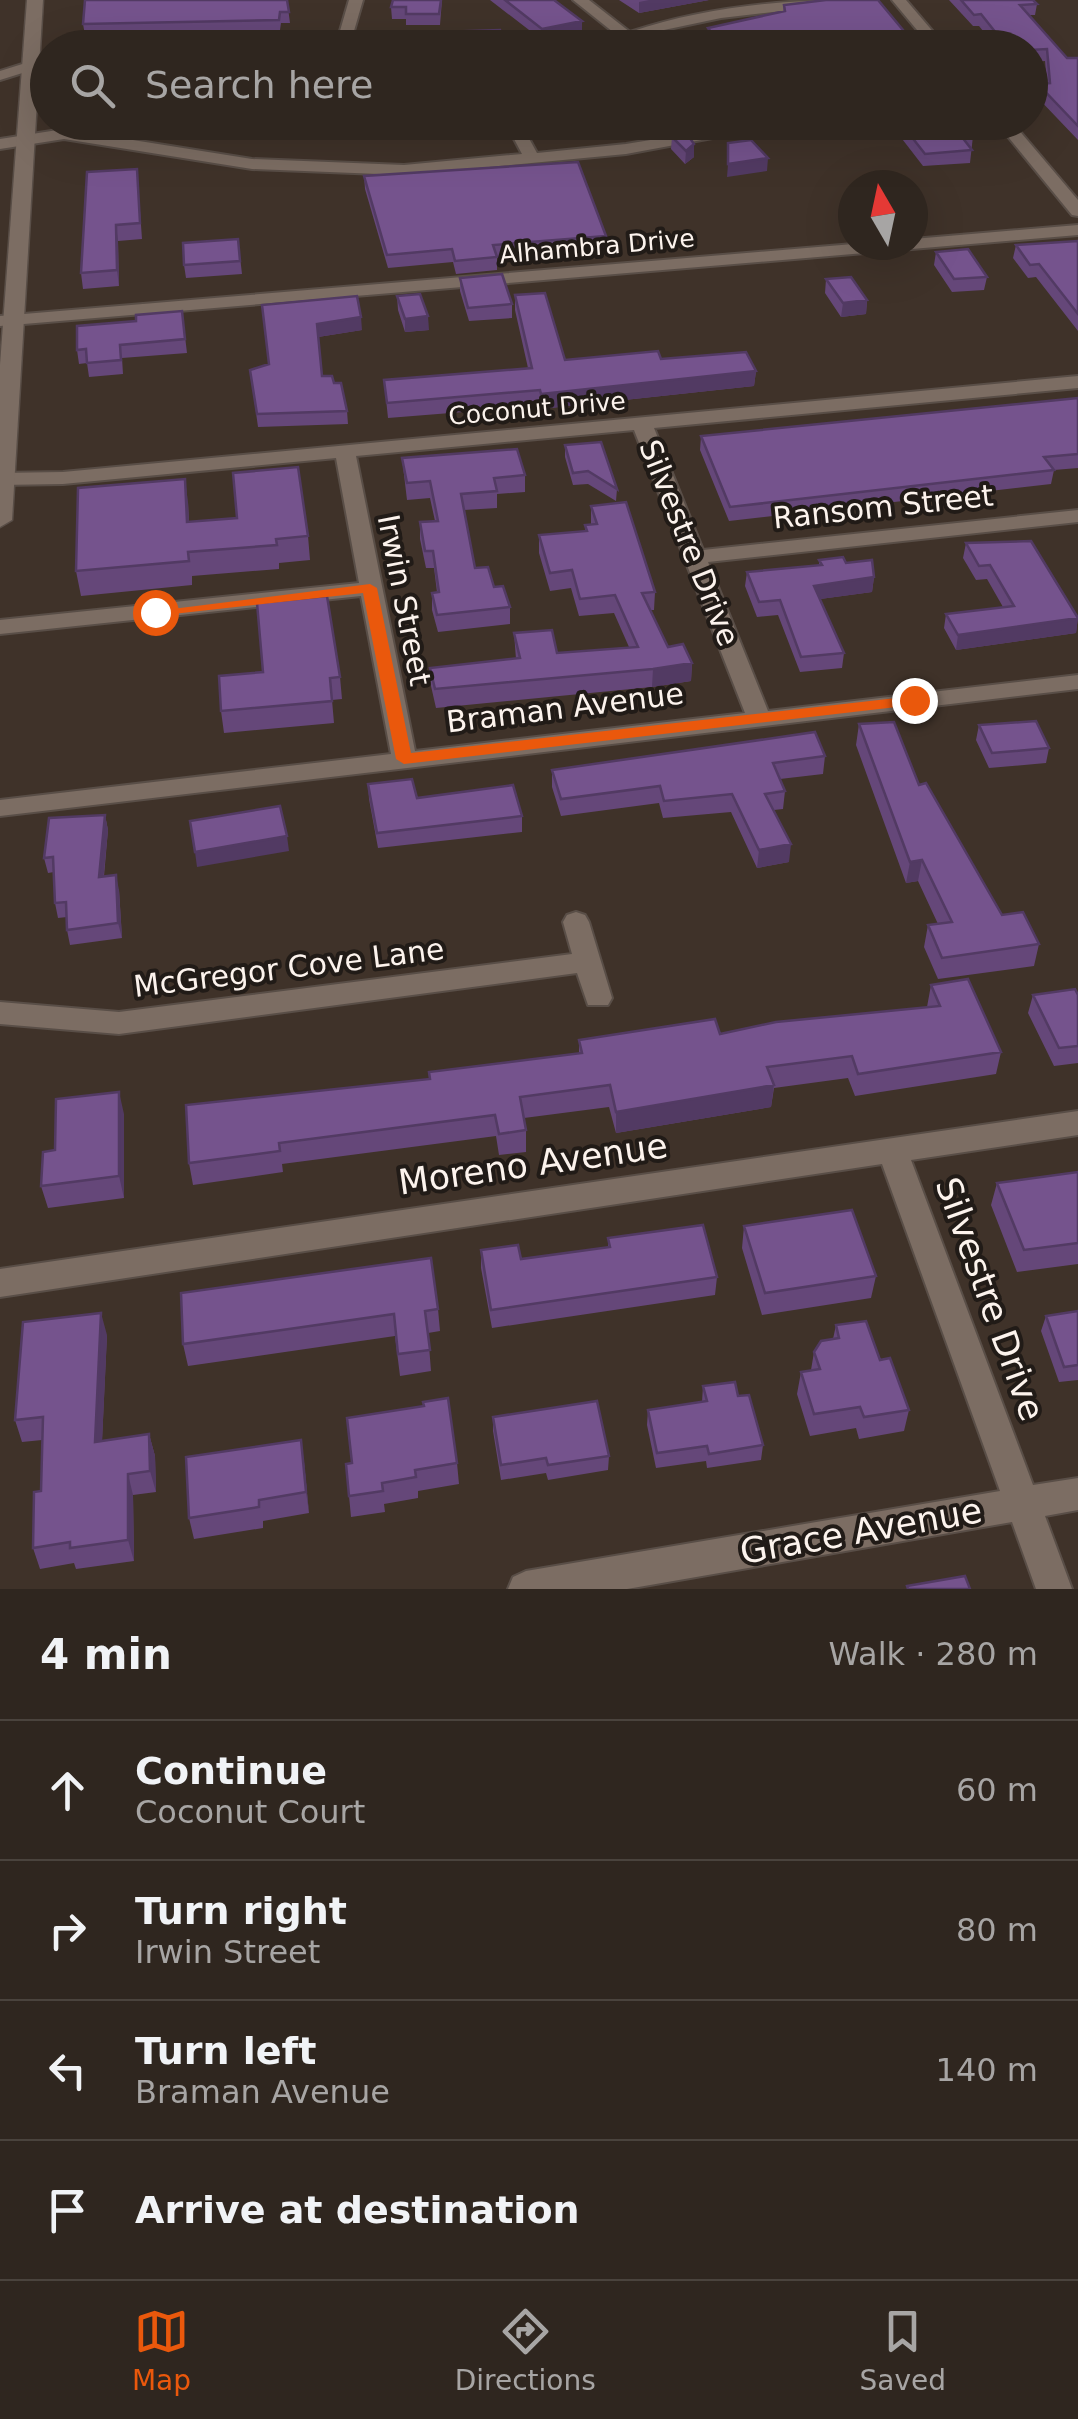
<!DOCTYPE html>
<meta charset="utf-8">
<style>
body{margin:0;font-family:"DejaVu Sans",sans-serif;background:#372e28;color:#f1f3f6}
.compass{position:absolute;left:838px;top:170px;width:90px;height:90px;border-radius:50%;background:#2f261f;box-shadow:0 10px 40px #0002;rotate:351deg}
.stop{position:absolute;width:30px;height:30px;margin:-22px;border:8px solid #ea580c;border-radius:50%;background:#fff}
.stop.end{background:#ea580c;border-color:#fff;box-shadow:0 2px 10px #0008}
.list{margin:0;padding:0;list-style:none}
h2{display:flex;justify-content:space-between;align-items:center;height:130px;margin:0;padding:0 40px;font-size:42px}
h2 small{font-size:32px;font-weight:400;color:#a7a5a4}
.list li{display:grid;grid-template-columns:65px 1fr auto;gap:30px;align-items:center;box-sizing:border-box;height:140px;padding:0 40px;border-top:2px solid #4a433d}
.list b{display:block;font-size:38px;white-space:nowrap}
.list p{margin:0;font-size:32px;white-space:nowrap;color:#a7a5a4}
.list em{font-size:32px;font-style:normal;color:#a7a5a4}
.icon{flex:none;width:55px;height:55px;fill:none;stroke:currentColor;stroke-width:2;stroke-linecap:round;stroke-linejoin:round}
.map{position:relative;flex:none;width:1078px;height:1589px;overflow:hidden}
.search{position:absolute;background:#2f261f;box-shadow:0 10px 40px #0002;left:30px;right:30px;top:30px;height:110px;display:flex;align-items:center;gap:25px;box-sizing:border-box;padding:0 35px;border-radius:55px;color:#a7a5a4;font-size:38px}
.sheet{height:690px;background:#2f261f}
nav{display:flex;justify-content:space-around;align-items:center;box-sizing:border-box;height:140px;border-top:2px solid #4a433d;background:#2f261f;font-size:28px;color:#a7a5a4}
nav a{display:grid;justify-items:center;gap:5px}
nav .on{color:#ea580c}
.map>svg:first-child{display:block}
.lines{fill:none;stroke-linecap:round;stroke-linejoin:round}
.minor-casing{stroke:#594e47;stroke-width:4}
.secondary-casing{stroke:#594e47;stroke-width:3}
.minor{fill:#7c6d63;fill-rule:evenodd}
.secondary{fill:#7c6d63;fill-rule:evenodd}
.wall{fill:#654779}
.shaded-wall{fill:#523a63}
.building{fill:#75538d;stroke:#523a63;stroke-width:2.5}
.route{fill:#ea580c}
.labels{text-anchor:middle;stroke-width:8;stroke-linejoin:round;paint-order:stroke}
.far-street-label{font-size:25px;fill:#fcf3ed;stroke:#211b17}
.street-label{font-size:30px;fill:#fcf3ed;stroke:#211b17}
.near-street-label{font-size:35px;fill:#fcf3ed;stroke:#211b17}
</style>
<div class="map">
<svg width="1078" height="1589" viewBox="0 0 1078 1589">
<rect width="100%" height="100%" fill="#3f3229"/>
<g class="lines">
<g class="minor-casing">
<path id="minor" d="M 349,0 L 363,0 L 349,48 L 335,48 Z
M 573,0 L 589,0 L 630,32 C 702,8 776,0 851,0 L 844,4 L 721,18 L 664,30 L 616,48 L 595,48 L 618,36 Z
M 892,0 L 906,0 L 947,48 L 932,48 Z
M 48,56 L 48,65 L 0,80 L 0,71 Z
M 505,122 L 520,122 L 537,153 L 626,144 L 760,122 L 799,122 L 626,154 L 404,175 L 252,169 L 64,139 L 0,149 L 0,139 L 64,129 L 252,159 L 404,165 L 522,154 Z
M 996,122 L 1012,122 L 1078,200 L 1078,216 L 1072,215 Z
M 1078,225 L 1078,235 L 0,326 L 0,316 L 853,244 L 913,245 L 913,239 Z
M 1078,376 L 1078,388 L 654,428 L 703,550 L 1078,510 L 1078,522 L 708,562 L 768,711 L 1078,675 L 1078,689 L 0,816 L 0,800 L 391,754 L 361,596 L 0,634 L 0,620 L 359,583 L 336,458 L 63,484 L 0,485 L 0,473 L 63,472 ZM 634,430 L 745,713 L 415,751 L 356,456 Z
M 576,912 L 585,915 L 589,922 L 612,998 L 608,1005 L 588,1005 L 577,973 L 119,1034 L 0,1024 L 0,1002 L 119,1012 L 572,954 L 563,922 L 567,915 Z
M 1078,1111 L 1078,1135 L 911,1160 L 1033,1485 L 1078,1478 L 1078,1510 L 1045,1516 L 1072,1589 L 1036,1589 L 1012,1522 L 627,1589 L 508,1589 L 513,1577 L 526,1571 L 1000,1491 L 882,1164 L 0,1297 L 0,1269 Z"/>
</g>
<g class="secondary-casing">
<path id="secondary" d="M 27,0 L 43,0 L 12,520 L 0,527 L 0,365 Z"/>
</g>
<use href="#minor" class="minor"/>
<use href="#secondary" class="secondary"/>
</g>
<path class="wall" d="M 287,0 L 290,23 L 281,23 L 280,30 L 85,35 L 83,24 Z
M 442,0 L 440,25 L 406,25 L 406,19 L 392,19 L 391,7 Z
M 490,0 L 554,0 L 582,21 L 582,33 L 542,40 Z
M 619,0 L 709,0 L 639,13 Z
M 949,0 L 1033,0 L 1037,4 L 1035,15 L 1029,15 L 1067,58 L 1078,58 L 1078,140 L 1036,96 L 1038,84 L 1047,84 L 1045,61 L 1030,62 L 1030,48 L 997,48 L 979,26 L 973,26 Z
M 784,5 L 918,48 L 714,48 L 707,38 L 708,28 L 783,12 Z
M 116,122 L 306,122 L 291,136 L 230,138 L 116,124 Z
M 565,122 L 626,122 L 613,136 L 565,128 Z
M 645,122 L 677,122 L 677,132 L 657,135 Z
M 889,122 L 963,122 L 973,136 L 970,163 L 923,166 Z
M 672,137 L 694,157 L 685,164 L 671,149 Z
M 137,169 L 142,239 L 118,241 L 119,286 L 83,289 L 81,273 Z
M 364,176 L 606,236 L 606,250 L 497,258 L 497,270 L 456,274 L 453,262 L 388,268 L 365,189 Z
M 238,239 L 242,274 L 186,278 L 184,265 Z
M 1078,241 L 1078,331 L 1036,277 L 1028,278 L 1013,258 L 1016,245 Z
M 936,252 L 987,277 L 984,290 L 952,292 L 934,265 Z
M 460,278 L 512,304 L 512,318 L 469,321 L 460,291 Z
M 826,279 L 867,300 L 866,314 L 841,317 L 825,293 Z
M 515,295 L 565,360 L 661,359 L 756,371 L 754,386 L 541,409 L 540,406 L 388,418 L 384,380 L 528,368 L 515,310 Z
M 397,296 L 429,330 L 405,332 L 398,310 Z
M 262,305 L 362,330 L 318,337 L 322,376 L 334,383 L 347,411 L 348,424 L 258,427 L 250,370 L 269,364 Z
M 182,311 L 187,353 L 122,358 L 123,374 L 89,377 L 87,363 L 79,364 L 77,350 Z
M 1078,398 L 1078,468 L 1054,470 L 1051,484 L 729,521 L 700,450 L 701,436 Z
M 565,445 L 617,489 L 616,501 L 588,484 L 573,485 L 565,457 Z
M 402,458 L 525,475 L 525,492 L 497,494 L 497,508 L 464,510 L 475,568 L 494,587 L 510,607 L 510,624 L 438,632 L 432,610 L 432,593 L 437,592 L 434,568 L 426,568 L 420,539 L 420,522 L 435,521 L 430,498 L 407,500 Z
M 188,502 L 189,522 L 308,536 L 310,560 L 279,563 L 279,569 L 192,576 L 192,585 L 81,596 L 76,571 Z
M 591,506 L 655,592 L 654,610 L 650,610 L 668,647 L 692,663 L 691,681 L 652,687 L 436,708 L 431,686 L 430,668 L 516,659 L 514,633 L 557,653 L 629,647 L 614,613 L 579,616 L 571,588 L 550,591 L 539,553 L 539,535 L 585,531 L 585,525 L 591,525 Z
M 966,543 L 1078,616 L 1076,633 L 956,650 L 944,628 L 946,614 L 1003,607 L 987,579 L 976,580 L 963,558 Z
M 819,560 L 846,563 L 874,577 L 872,592 L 820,599 L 844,653 L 842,668 L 800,672 L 778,615 L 757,617 L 745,586 L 747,572 L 819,565 Z
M 219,676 L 340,677 L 342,699 L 332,700 L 334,723 L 224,733 L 221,711 Z
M 859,724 L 919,785 L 1002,915 L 1039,944 L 1034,966 L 938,979 L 924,947 L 928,925 L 938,924 L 918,881 L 906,883 L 856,745 Z
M 979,725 L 1049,748 L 1046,763 L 989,768 L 976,740 Z
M 825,756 L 823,774 L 780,779 L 785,791 L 783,809 L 774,810 L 789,862 L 757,868 L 731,812 L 663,818 L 659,803 L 561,816 L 552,787 L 552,770 Z
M 368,784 L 417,798 L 522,816 L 522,832 L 378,848 L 369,799 Z
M 105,815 L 108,830 L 104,876 L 119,890 L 122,938 L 70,945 L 67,930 L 67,917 L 58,918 L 55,903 L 54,872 L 48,873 L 44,858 Z
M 931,985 L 1001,1052 L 996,1074 L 855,1096 L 848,1078 L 774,1088 L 771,1107 L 616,1133 L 609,1107 L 524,1118 L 526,1130 L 526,1152 L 499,1155 L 496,1136 L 282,1164 L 283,1172 L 193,1185 L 189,1163 L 430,1080 L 579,1054 L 579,1040 L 720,1034 L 927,1007 Z
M 1033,995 L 1078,995 L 1078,1063 L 1054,1066 L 1028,1013 Z
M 124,1114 L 124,1198 L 48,1208 L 41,1186 L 55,1150 Z
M 1078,1172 L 1078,1264 L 1017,1272 L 991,1205 L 997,1183 Z
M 744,1226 L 876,1276 L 871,1298 L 762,1315 L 742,1248 Z
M 608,1238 L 717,1277 L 715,1295 L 492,1328 L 481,1268 L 481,1250 L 521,1259 L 608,1247 Z
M 181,1293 L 438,1309 L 440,1331 L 428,1333 L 431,1371 L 400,1376 L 395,1336 L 188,1366 L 183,1344 Z
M 1078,1311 L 1078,1380 L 1059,1382 L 1041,1331 L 1046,1316 Z
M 836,1325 L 880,1360 L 909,1410 L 904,1431 L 859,1439 L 856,1428 L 810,1436 L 797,1394 L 801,1372 L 811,1370 L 814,1352 L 833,1339 Z
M 107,1335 L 102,1441 L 149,1434 L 155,1456 L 156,1492 L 133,1495 L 134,1561 L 76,1569 L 74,1563 L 40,1569 L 33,1548 L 41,1491 L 42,1440 L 22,1442 L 15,1420 Z
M 703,1386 L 738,1396 L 763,1445 L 761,1460 L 707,1468 L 706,1461 L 656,1468 L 647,1425 L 648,1410 L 702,1402 Z
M 493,1417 L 609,1456 L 608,1470 L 548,1480 L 546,1473 L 501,1480 L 493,1431 Z
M 304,1462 L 309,1513 L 263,1521 L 263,1528 L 194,1539 L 189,1518 Z
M 457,1463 L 459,1484 L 418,1491 L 418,1498 L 384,1504 L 385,1512 L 351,1517 L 346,1464 Z"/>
<path class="shaded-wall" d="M 649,0 L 709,0 L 639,13 L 639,2 Z
M 582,21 L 582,33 L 542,40 L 542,29 Z
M 292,122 L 306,122 L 291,136 L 290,124 Z
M 616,122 L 626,122 L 613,136 L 613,125 Z
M 664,122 L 677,122 L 677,132 L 657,135 L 658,124 Z
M 694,144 L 694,157 L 685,164 L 686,151 Z
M 768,158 L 767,171 L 727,177 L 728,164 Z
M 116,225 L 118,241 L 119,286 L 117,270 Z
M 867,300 L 866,314 L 841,317 L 843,303 Z
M 428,316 L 429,330 L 405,332 L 405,319 Z
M 361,317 L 362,330 L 318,337 L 317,324 Z
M 756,371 L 754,386 L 541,409 L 541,394 Z
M 185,479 L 188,502 L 190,546 L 187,522 Z
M 874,577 L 872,592 L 813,600 L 814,586 Z
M 1078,618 L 1076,633 L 956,650 L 958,635 Z
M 692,663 L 691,681 L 652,687 L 653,669 Z
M 105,815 L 108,830 L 102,892 L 99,877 Z
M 287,836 L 289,851 L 197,867 L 195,852 Z
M 791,844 L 789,862 L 757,868 L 759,850 Z
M 922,860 L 918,881 L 906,883 L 910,862 Z
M 116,875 L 119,890 L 122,938 L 118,923 Z
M 774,1085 L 771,1107 L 616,1133 L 616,1112 Z
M 119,1092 L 124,1114 L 124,1198 L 119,1176 Z
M 101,1313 L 107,1335 L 101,1463 L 95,1442 Z
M 149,1434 L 155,1456 L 156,1492 L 150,1471 Z
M 301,1440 L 304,1462 L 309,1513 L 306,1492 Z
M 128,1474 L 133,1495 L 134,1561 L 128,1540 Z"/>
<path class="building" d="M 85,0 L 287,0 L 289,12 L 280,12 L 279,20 L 83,24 Z
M 393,0 L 441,0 L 439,14 L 406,14 L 406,7 L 391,7 Z
M 505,0 L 554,0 L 582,21 L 542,29 Z
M 826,0 L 878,0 L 918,48 L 723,48 L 708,28 L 785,11 L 784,5 Z
M 961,0 L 1033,0 L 1037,4 L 1020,5 L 1067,58 L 1078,58 L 1078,126 L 1038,84 L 1050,83 L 1047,49 L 1030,50 L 1030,48 L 1008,48 L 981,14 L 974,15 Z
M 500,30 L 507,48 L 410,48 L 410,33 Z
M 173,32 L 197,48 L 164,48 Z
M 196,122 L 292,122 L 290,124 L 229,127 Z
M 900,122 L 963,122 L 973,136 L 962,137 L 972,150 L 925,154 Z
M 687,134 L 694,144 L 686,151 L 672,137 Z
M 751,140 L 768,158 L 728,164 L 728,143 Z
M 578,162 L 606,236 L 493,245 L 497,257 L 455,261 L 452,249 L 387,255 L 364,176 Z
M 137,169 L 140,223 L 116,225 L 117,270 L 81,273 L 87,172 Z
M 238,239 L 240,261 L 184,265 L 183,243 Z
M 1078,241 L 1078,314 L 1039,264 L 1030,265 L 1016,245 Z
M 968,249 L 987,277 L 954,279 L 936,252 Z
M 502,274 L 512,304 L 468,308 L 460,278 Z
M 851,277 L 867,300 L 843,303 L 826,279 Z
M 545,293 L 565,360 L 658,351 L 661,359 L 746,352 L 756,371 L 541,394 L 540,390 L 387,403 L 384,380 L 532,368 L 515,295 Z
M 420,294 L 428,316 L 405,319 L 397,296 Z
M 357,296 L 361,317 L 317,324 L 322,376 L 332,376 L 334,383 L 341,383 L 347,411 L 257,414 L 250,370 L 269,364 L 262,305 Z
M 182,311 L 185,339 L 120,345 L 121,360 L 87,363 L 86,349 L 77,350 L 77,326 L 136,321 L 136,315 Z
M 1078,398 L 1078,454 L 1044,457 L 1054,470 L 730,507 L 701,436 Z
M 601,442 L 617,489 L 588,471 L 573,473 L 565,445 Z
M 517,449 L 525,475 L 494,478 L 497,491 L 461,494 L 475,568 L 488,567 L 494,587 L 503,586 L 510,607 L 437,615 L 432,593 L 439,592 L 433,551 L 425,551 L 420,522 L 438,521 L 430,481 L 407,483 L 402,458 Z
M 298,467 L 308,536 L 276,539 L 277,545 L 188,552 L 189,561 L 76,571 L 78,488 L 185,479 L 187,522 L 237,518 L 233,473 Z
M 626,502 L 655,592 L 642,593 L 668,647 L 683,644 L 692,663 L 653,669 L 435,689 L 430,668 L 520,658 L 514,633 L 552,630 L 557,653 L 638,647 L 615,595 L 580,599 L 572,570 L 550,573 L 539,535 L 587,531 L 585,525 L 597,524 L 591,506 Z
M 1031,541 L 1078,618 L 958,635 L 946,614 L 1014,606 L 990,565 L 979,566 L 966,543 Z
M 843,557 L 846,563 L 872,560 L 874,577 L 814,586 L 844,653 L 801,657 L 780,600 L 759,602 L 747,572 L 822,565 L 819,560 Z
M 327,596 L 340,677 L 330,678 L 332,701 L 221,711 L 219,676 L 263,672 L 257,603 Z
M 1036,721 L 1049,748 L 992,753 L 979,725 Z
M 894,722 L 919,785 L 926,783 L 1002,915 L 1023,912 L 1039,944 L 942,958 L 928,925 L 952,922 L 922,860 L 910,862 L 859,724 Z
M 815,732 L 825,756 L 773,763 L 785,791 L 765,794 L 791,844 L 759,850 L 732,794 L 664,801 L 660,786 L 561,799 L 552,770 Z
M 412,779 L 417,798 L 513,785 L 522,816 L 377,833 L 368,784 Z
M 280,806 L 287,836 L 195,852 L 190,821 Z
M 105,815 L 99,877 L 116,875 L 118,923 L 67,930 L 66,902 L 55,903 L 53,857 L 44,858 L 49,818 Z
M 968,979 L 1001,1052 L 858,1074 L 852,1056 L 767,1067 L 774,1085 L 616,1112 L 610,1085 L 520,1097 L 526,1130 L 499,1134 L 495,1115 L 279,1143 L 280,1151 L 189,1163 L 186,1105 L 430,1079 L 429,1072 L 582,1053 L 579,1040 L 715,1019 L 720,1034 L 776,1022 L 940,1006 L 931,985 Z
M 1075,989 L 1078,995 L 1078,1046 L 1059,1048 L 1033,995 Z
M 119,1092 L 119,1176 L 41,1186 L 43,1152 L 55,1150 L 56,1099 Z
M 1078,1172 L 1078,1243 L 1024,1250 L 997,1183 Z
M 852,1210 L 876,1276 L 765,1293 L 744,1226 Z
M 703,1225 L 717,1277 L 491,1310 L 481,1250 L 518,1245 L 521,1259 L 610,1247 L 608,1238 Z
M 431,1258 L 438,1309 L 425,1311 L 430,1350 L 398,1354 L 394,1314 L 183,1344 L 181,1293 Z
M 1078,1311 L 1078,1365 L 1064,1367 L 1046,1316 Z
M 101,1313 L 95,1442 L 149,1434 L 150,1471 L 128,1474 L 128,1540 L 70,1548 L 70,1542 L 33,1548 L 34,1492 L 41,1491 L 43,1417 L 15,1420 L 23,1322 Z
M 866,1321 L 880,1360 L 890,1358 L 909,1410 L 864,1417 L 860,1407 L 814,1414 L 801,1372 L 820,1369 L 814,1352 L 821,1341 L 839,1338 L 836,1325 Z
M 735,1382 L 738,1396 L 749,1395 L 763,1445 L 709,1454 L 707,1446 L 657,1453 L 648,1410 L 707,1401 L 703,1386 Z
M 448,1398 L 457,1463 L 415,1470 L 416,1477 L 382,1483 L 383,1491 L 349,1496 L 346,1464 L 352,1463 L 347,1418 L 424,1406 L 423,1402 Z
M 597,1401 L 609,1456 L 548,1465 L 546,1458 L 501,1465 L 493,1417 Z
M 301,1440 L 306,1492 L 259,1500 L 259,1507 L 189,1518 L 186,1457 Z
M 965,1576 L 970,1589 L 908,1589 L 907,1586 Z"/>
<path class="route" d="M 370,584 L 377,588 L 411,753 L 914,696 L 921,700 L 914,705 L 404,764 L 396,759 L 363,593 L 155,616 L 148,612 Z"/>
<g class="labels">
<g class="far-street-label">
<text transform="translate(597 246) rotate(-5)" y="9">Alhambra Drive</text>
<text transform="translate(537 408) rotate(-5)" y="9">Coconut Drive</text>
</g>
<g class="street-label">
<text transform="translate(883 507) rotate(-6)" y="10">Ransom Street</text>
<text transform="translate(689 543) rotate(68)" y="10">Silvestre Drive</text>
<text transform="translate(404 600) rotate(79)" y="10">Irwin Street</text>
<text transform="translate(565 708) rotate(-7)" y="10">Braman Avenue</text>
<text transform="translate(289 968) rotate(-7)" y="10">McGregor Cove Lane</text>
</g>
<g class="near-street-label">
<text transform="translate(533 1164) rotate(-8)" y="12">Moreno Avenue</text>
<text transform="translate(990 1299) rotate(70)" y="12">Silvestre Drive</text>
<text transform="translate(861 1531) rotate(-10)" y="12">Grace Avenue</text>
</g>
</g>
</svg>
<svg class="compass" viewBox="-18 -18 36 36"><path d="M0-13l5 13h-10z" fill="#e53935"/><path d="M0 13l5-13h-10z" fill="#a7a5a4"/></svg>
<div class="stop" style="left:155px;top:612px"></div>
<div class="stop end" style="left:914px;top:700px"></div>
<div class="search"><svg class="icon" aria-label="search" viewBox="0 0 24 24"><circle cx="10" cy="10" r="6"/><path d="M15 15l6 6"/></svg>Search here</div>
</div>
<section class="sheet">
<h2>4 min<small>Walk · 280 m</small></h2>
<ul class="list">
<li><svg class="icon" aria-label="ahead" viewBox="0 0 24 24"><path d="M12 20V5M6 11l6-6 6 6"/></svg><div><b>Continue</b><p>Coconut Court</p></div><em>60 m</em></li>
<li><svg class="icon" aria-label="right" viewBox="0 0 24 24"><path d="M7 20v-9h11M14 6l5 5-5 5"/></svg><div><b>Turn right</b><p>Irwin Street</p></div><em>80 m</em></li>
<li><svg class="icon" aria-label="left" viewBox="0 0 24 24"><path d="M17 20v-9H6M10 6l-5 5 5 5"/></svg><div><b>Turn left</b><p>Braman Avenue</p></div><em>140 m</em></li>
<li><svg class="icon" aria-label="arrive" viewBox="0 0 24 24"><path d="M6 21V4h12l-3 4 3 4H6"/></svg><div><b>Arrive at destination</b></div></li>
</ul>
</section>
<nav>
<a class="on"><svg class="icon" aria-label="map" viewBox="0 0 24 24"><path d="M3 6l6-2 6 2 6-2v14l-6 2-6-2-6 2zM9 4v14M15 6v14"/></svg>Map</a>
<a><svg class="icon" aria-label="directions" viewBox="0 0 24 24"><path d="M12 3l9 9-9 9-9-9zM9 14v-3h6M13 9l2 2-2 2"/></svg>Directions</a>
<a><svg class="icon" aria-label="saved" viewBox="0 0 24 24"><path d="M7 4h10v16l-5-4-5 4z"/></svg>Saved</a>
</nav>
